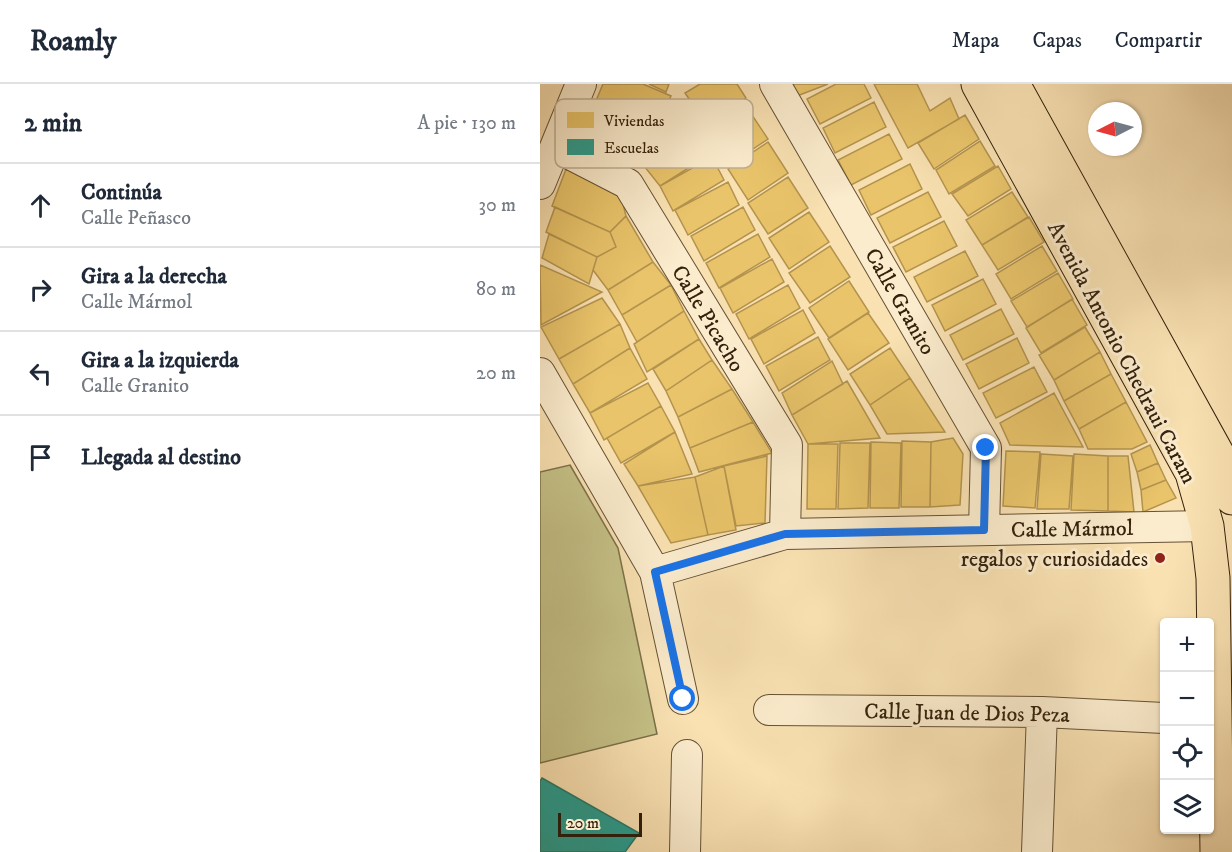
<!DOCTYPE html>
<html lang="es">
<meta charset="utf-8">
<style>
body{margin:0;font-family:"IM FELL DW Pica",serif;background:#f2f2f3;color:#1f2937}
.controls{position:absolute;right:18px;bottom:18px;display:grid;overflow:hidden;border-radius:6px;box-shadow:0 2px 4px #0004}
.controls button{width:54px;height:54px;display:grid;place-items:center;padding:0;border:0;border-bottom:2px solid #e0e1e3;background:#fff;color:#1f2937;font:30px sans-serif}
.compass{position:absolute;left:548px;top:18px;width:54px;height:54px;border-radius:50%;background:#fff;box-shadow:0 2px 4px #0004;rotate:264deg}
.scale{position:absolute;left:18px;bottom:15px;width:84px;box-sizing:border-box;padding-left:6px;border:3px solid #34210c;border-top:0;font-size:16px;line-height:21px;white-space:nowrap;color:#34210c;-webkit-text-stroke:4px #fbeccd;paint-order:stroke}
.stop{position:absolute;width:18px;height:18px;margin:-14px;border:4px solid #1a73e8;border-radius:50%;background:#fff}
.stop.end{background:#1a73e8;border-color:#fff;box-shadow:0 2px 6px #0008}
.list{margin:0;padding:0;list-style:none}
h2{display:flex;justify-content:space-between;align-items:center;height:78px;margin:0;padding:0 24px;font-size:26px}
h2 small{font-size:20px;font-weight:400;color:#747a83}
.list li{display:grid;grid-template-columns:39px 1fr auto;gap:18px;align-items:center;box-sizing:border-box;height:84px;padding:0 24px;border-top:2px solid #e0e1e3}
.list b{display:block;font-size:22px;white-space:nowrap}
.list p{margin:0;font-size:20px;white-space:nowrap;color:#747a83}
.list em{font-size:20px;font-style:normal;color:#747a83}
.icon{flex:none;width:33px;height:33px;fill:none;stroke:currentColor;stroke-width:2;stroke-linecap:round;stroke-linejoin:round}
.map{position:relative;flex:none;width:692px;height:768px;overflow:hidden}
header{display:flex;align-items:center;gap:36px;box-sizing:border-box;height:84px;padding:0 30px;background:#fff;border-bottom:2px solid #e0e1e3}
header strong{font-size:28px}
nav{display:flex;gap:33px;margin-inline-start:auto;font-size:21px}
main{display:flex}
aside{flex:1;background:#fff}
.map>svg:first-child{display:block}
.green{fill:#c5c187;stroke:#7c714a;stroke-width:1.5}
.homes{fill:#e9c46a;stroke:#b3934e;stroke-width:1.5}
.schools{fill:#2a9d8f;stroke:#2d7868;stroke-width:1.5}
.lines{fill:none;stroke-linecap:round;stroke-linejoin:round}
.street-casing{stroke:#655136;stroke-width:32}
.primary-casing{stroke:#34210c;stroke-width:35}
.street{stroke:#fbeccd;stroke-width:30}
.primary{stroke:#f9e1b2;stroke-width:33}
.route{stroke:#1a73e8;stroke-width:8}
.poi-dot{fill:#8f2418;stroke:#fbeccd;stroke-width:2}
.labels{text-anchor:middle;stroke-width:6;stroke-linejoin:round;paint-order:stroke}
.street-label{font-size:22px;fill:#34210c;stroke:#fbeccd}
.poi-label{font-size:22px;fill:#34210c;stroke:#fbeccd;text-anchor:end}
.key{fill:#fbeccd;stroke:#bfaf93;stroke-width:1.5}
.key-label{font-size:16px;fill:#34210c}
</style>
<header>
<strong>Roamly</strong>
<nav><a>Mapa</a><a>Capas</a><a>Compartir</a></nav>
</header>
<main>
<aside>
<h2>2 min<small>A pie · 130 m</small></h2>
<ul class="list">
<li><svg class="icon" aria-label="ahead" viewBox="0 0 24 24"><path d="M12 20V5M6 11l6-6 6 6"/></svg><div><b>Continúa</b><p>Calle Peñasco</p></div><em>30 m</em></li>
<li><svg class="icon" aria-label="right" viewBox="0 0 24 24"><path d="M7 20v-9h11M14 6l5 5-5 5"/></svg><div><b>Gira a la derecha</b><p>Calle Mármol</p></div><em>80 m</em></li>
<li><svg class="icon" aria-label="left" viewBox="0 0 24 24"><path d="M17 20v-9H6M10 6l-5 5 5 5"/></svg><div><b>Gira a la izquierda</b><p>Calle Granito</p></div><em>20 m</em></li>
<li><svg class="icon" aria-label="arrive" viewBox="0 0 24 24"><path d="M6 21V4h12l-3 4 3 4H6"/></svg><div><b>Llegada al destino</b></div></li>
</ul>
</aside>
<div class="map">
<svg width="692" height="768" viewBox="0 0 692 768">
<rect width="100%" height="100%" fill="#f9e1b2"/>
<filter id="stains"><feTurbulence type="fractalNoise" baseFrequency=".00333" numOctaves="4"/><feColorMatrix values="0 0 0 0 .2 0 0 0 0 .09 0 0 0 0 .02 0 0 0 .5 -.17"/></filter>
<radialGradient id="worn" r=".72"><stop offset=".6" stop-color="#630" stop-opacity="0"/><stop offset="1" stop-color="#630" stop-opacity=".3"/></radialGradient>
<path class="green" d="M 30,381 L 78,464 L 117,650 L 0,679 L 0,388 Z"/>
<path class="homes" d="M 63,0 L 103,0 L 131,12 L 116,46 L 55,19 Z
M 109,0 L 129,0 L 126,8 Z
M 160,0 L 197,0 L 206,14 L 166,40 L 145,9 Z
M 253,0 L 288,0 L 257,12 Z
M 296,0 L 324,0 L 331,14 L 280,40 L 267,15 Z
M 334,0 L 377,0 L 390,27 L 410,14 L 419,35 L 368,64 Z
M 334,18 L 346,43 L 295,69 L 283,44 Z
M 132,22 L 169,71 L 120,102 L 104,82 L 118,48 Z
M 208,25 L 228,55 L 188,82 L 168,51 Z
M 425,31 L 439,55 L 394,85 L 378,59 Z
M 349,50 L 362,75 L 311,101 L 298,76 Z
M 440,57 L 455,82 L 409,110 L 396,86 Z
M 228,58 L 248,89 L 208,116 L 188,85 Z
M 172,73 L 184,96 L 133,127 L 120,102 Z
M 370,80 L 382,105 L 331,131 L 319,106 Z
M 458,82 L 471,105 L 428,132 L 412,110 Z
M 26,85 L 80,108 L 86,132 L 70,148 L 12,122 Z
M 248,93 L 268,124 L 228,150 L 208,119 Z
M 188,98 L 199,121 L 148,151 L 135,126 Z
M 388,108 L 401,133 L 350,159 L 337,134 Z
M 472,108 L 488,133 L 442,161 L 426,136 Z
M 15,123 L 70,148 L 76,163 L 57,173 L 6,148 Z
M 203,123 L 215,146 L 164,177 L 151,152 Z
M 269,128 L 289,158 L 249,185 L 229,154 Z
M 86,132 L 113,178 L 68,206 L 53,186 L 57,173 L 76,163 L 70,148 Z
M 489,133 L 504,158 L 458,186 L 442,161 Z
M 404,137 L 417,162 L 366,188 L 353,163 Z
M 9,150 L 57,173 L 49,200 L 2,174 Z
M 218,150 L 230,173 L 179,204 L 166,179 Z
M 290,162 L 310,193 L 270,219 L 249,189 Z
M 502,162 L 517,187 L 471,215 L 456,190 Z
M 425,167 L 438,192 L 387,218 L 374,193 Z
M 232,175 L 244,198 L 193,229 L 180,204 Z
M 113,178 L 131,201 L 82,231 L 68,206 Z
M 0,181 L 62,208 L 1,241 Z
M 518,189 L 533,215 L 487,243 L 471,217 Z
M 443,195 L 456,220 L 405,247 L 392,221 Z
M 309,197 L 329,228 L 289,254 L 269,224 Z
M 131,201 L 144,227 L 97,258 L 82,231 Z
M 248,201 L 260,224 L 209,255 L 196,230 Z
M 62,214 L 80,240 L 19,275 L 1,243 Z
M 532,215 L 547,241 L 501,269 L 486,244 Z
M 461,225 L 474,250 L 423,276 L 410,251 Z
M 263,226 L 275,249 L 224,280 L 211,255 Z
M 144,227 L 159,255 L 107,288 L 94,260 Z
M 328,229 L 349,259 L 308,286 L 288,255 Z
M 80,240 L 90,264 L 33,300 L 19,275 Z
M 545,243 L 560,268 L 514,296 L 499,271 Z
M 278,253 L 290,276 L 239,307 L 226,282 Z
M 477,254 L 489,279 L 439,305 L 426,280 Z
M 159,255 L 172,276 L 126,307 L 113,285 Z
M 90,264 L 107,295 L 50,329 L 33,300 Z
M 350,264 L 370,294 L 330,321 L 310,290 Z
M 560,268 L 571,290 L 524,317 L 514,296 Z
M 172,276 L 192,305 L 138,333 L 126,307 Z
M 292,277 L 303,300 L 252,331 L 242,309 Z
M 494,283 L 507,308 L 456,334 L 443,309 Z
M 571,290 L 586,318 L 539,345 L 524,317 Z
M 370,294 L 405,348 L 347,350 L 330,321 Z
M 307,297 L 340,354 L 268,360 L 252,331 Z
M 108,299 L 121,322 L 64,356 L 50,329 Z
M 192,305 L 213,338 L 150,364 L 138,333 Z
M 514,309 L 543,363 L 470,361 L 460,339 Z
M 586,318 L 607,358 L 592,365 L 548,365 L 539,345 Z
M 121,322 L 135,348 L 81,379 L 67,354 Z
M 213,338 L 232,369 L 159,388 L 150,364 Z
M 135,348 L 152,390 L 98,402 L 84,380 Z
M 413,354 L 423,370 L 420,421 L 390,423 L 391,358 Z
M 362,357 L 391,358 L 390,423 L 361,423 Z
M 331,358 L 361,359 L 359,424 L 330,424 Z
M 300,359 L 330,359 L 328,424 L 298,425 Z
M 268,360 L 298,360 L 296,425 L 267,425 Z
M 610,361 L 618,379 L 597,388 L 591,370 Z
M 466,367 L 500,368 L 495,424 L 463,422 Z
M 501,370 L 533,372 L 529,425 L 497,425 Z
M 534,370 L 568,372 L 568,427 L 531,426 Z
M 227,372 L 225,439 L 196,442 L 184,382 Z
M 568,372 L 588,372 L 594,428 L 568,427 Z
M 618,379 L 626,396 L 601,406 L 597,388 Z
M 184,382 L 196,446 L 168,451 L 155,393 Z
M 155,393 L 168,451 L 131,459 L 98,402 Z
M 626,396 L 636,414 L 603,428 L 601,406 Z"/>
<path class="schools" d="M 2,694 L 99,749 L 85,768 L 0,768 L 0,697 Z"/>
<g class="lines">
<g class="street-casing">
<path id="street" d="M 235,0 L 446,364 L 444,446
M 16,63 L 88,100 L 247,361 L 245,450
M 0,100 L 41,0
M 0,289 L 115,488 L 143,615
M 115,488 L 245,450 L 667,442
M 229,626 L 502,628 L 624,634
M 145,768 L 147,671
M 497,768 L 502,628"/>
</g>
<g class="primary-casing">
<path id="primary" d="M 438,0 L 652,389 L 667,442 L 673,494 L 677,768
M 473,0 L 683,380 L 692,414"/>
</g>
<use href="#street" class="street"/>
<use href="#primary" class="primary"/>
</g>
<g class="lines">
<path class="route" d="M 143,615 L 115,488 L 245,450 L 444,446 L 446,364"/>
</g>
<circle class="poi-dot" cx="620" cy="474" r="6"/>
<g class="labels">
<g class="street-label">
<text transform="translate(361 217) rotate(60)" y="8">Calle Granito</text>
<text transform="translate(169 234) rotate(59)" y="8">Calle Picacho</text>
<text transform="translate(583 268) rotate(62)" y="8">Avenida Antonio Chedraui Caram</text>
<text transform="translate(532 444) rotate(-1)" y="8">Calle Mármol</text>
<text transform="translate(427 628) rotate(1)" y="8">Calle Juan de Dios Peza</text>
</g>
<g class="poi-label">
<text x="608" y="482">regalos y curiosidades</text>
</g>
</g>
<rect x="15" y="15" width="198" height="69" rx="9" class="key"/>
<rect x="27" y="28" width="27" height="16" fill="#e9c46a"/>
<rect x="27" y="55" width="27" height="16" fill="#2a9d8f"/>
<g class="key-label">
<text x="64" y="42">Viviendas</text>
<text x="64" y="69">Escuelas</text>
</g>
<rect width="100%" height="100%" filter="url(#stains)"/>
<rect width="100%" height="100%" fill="url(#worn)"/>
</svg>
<div class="controls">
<button>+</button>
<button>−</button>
<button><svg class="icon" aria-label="locate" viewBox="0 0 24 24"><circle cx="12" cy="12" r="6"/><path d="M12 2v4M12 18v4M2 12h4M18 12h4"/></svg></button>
<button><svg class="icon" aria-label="layers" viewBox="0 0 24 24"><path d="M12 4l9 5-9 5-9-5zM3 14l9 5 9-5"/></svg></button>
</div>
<svg class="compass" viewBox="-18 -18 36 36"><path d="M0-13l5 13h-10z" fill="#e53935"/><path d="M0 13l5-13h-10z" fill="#747a83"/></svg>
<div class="scale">20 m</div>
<div class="stop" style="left:143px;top:615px"></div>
<div class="stop end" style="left:446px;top:364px"></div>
</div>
</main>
